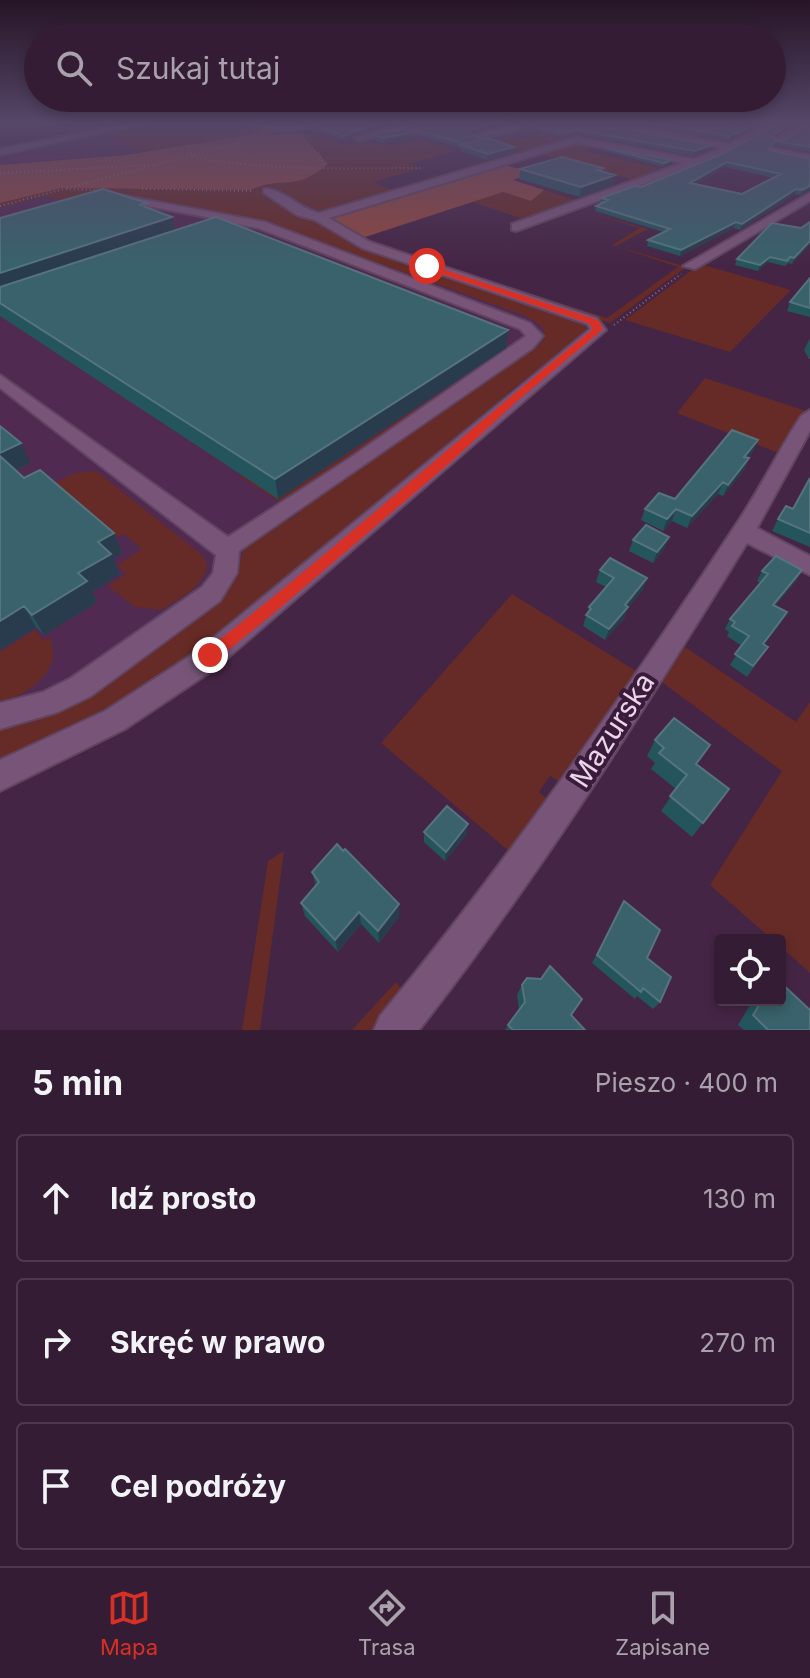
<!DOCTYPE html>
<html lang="pl">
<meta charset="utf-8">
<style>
body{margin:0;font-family:Inter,sans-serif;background:#3c253c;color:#f1f3f6}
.controls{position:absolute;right:24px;bottom:24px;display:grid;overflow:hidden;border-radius:8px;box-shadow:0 4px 12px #0003}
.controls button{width:72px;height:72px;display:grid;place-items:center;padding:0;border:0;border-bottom:2px solid #4e3a4f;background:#341c34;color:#f1f3f6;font:40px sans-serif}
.stop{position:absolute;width:24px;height:24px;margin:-18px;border:6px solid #d93025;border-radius:50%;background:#fff}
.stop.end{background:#d93025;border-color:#fff;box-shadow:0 2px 8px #0008}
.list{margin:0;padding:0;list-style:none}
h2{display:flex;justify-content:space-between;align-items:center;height:104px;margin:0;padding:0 32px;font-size:34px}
h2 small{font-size:26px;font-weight:400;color:#a9a1ac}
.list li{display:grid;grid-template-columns:52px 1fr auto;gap:24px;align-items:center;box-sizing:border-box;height:128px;margin:0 16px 16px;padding:0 16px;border:2px solid #4e3a4f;border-radius:8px}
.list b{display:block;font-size:30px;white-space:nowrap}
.list em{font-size:26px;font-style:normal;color:#a9a1ac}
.icon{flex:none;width:44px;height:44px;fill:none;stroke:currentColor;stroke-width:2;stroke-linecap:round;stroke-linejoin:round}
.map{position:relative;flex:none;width:810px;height:1030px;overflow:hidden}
.search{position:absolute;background:#341c34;box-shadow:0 4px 12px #0003;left:24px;right:24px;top:24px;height:88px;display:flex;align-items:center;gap:20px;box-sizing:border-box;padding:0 28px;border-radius:44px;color:#a9a1ac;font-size:30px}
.sheet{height:536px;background:#341c34}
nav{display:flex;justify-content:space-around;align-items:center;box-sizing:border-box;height:112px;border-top:2px solid #4e3a4f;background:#341c34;font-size:22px;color:#a9a1ac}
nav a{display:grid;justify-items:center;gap:4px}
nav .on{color:#d93025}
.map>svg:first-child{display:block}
.built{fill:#502a50}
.green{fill:#662b26}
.forest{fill:#8e4740}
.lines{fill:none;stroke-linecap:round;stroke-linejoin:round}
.minor-casing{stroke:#604460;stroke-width:4}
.path{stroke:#896d88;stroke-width:2;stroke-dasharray:1 3;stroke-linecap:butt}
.minor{fill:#785578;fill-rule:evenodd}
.wall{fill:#24555d;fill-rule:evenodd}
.shaded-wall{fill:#283c4d}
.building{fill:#39626c;stroke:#55747f;stroke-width:2;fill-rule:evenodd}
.route{fill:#d93025}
.labels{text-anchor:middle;stroke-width:8;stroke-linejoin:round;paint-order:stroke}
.near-street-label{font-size:28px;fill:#ead5e9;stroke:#3a1b3b}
</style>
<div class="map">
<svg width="810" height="1030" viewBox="0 0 810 1030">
<rect width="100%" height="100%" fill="#452545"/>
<path class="built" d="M 101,131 L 140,152 L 0,165 L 0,152 Z
M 209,190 L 295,211 L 363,246 L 586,324 L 587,331 L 0,751 L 0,207 L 57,192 Z"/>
<path class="green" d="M 148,122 L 243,122 L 270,128 L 249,135 L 140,152 L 101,131 Z
M 543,122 L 564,127 L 545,134 L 570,141 L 525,154 L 474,138 L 497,132 L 521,139 L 542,133 L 518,126 L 528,122 Z
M 304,133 L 350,145 L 363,141 L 392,147 L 420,140 L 455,151 L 409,164 L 442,178 L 418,169 L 373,182 L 395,191 L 317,216 L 295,211 L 362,246 L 583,322 L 587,331 L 514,388 L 223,635 L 114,710 L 0,764 L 0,725 L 225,592 L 248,542 L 284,516 L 289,520 L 300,513 L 295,509 L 531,348 L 535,349 L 545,339 L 543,327 L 526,316 L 262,221 L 155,199 L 91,194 L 60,200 L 45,196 L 0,207 L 0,203 L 62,188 L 251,190 C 284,175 294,193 327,164 L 302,137 Z
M 573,142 L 602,144 L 584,151 L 667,170 L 640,177 L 644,179 L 637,181 L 538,153 Z
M 544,190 L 581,202 L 526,220 L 473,202 L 503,192 L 531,201 Z
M 573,208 L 648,229 L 616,246 L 683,266 L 693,262 L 610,323 L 435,266 L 446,264 L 447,267 L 607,318 L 678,267 L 612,245 L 640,228 Z
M 700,264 L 791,290 L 730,352 L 625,320 Z
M 464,377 L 467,378 L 280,502 L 239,476 L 241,475 L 279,499 Z
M 705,378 L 806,411 L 781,454 L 677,413 Z
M 96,471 L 201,554 L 207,563 C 206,586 180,598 162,610 L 135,607 L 108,586 L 126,574 L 117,565 L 142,549 L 124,534 L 118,537 L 54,483 L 76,473 Z
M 512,594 L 636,671 L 644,660 L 646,663 L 565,785 L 550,776 L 539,792 L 552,803 L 501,878 L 493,871 L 509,851 L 381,743 Z
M 35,630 L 43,640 L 49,637 C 66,670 27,694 0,704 L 0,652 Z
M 679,643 L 796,722 L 810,702 L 810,973 L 780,946 L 780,940 L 773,940 L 710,885 L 782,771 L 655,677 Z
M 284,851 L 260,1030 L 242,1030 L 268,861 Z
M 396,982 L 409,999 L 383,1030 L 352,1030 Z"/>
<path class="forest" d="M 270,128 L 281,131 L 269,135 L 304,133 L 303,137 L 328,164 C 294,193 283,175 251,190 L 62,188 L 0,203 L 0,165 L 125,155 L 249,135 Z
M 503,165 L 534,172 L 513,180 L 544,190 L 531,201 L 503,192 L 359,239 L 325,218 Z"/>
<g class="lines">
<g class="minor-casing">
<path id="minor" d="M 135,122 L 149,122 L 0,155 L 0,149 Z
M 242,122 L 285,126 L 327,122 L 285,132 Z
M 398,122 L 409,122 L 417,126 L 358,141 L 354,138 L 404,125 Z
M 523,122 L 535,122 L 476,139 L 472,136 Z
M 772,122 L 781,122 L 717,157 L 516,231 L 512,230 L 512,224 L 683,163 L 576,143 L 329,218 L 370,242 L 597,318 L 606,330 L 216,668 L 125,729 L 0,791 L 0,760 L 105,711 L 196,652 L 590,329 L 587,324 L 362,248 L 315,220 L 297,215 L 264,193 L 264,189 C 282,188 300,209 319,213 L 576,137 L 694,159 L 721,148 L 625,130 L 628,125 L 729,144 Z
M 804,122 L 810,122 L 810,125 L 780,143 L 772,141 Z
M 773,148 L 810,155 L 810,161 L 770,153 Z
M 810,193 L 810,201 L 695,269 L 683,266 Z
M 114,194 L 265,222 L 530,323 L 543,336 L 533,348 L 239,551 L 237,573 L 220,601 L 91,696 L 58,712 L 0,729 L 0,703 L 43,692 L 71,678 L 202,587 L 213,573 L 216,555 L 0,388 L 0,375 L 228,537 L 347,460 L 526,336 L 520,329 L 258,228 L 226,222 L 214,231 L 208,227 L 215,220 L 211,218 L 110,199 L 109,197 Z
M 810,410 L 810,431 L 757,528 L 810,556 L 810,575 L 747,543 C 644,710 540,876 419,1030 L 374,1030 L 380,1016 C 510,859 627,690 739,520 C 761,487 779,450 801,416 Z"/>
</g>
<path class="path" d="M 300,137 L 319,154 L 325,167
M 187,145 L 192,155 C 210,163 233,163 253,165 C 309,170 365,168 421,168
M 0,173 L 149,165
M 67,188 L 261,137
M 142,189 L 254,191
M 0,206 L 64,189 L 102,190
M 614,325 L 681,274"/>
<use href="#minor" class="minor"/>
</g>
<path class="wall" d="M 414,122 L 513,122 L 471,133 L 477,138 L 533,122 L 766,122 L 729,141 L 629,122 L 624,127 L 625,129 L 710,149 L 694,156 L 577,134 L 563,138 L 533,129 L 494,140 L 514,147 L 514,152 L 487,160 L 461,151 L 461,148 L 419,135 L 384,143 L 376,140 L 375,135 L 418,123 Z
M 312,124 L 396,124 L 353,135 L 345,141 L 313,128 Z
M 810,125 L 810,152 L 774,145 L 770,150 L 810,159 L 810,190 L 801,195 L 795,194 L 740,230 L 734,228 L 680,256 L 647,246 L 648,240 L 663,232 L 595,211 L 596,206 L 600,203 L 601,198 L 641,187 L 774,138 L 781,141 ZM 726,167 L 774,178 L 742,194 L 696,184 Z
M 605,148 L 672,164 L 663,167 L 605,151 Z
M 603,168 L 602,172 L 613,185 L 580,197 L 519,179 L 520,169 Z
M 148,208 L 175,230 L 508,330 L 506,348 L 278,499 L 0,316 L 0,218 Z
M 810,222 L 810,244 L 792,264 L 788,263 L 785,266 L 768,262 L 758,271 L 735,265 L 737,259 L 801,228 Z
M 810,278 L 810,317 L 787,311 L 790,302 Z
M 810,338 L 810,359 L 809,359 L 804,350 Z
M 0,426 L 30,463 L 16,470 L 24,478 L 114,533 L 122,553 L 113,559 L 120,574 L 92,592 L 97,602 L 44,635 L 36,627 L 0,650 Z
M 753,452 L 748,458 L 749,458 L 744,470 L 723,496 L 718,494 L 687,528 L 672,521 L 663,531 L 641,520 L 645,509 L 675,499 Z
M 810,478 L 810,547 L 772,531 L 778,519 L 793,509 Z
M 633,540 L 665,548 L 653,563 L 629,551 Z
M 600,570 L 643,590 L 627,609 L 624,619 L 605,640 L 583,626 L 589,607 L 606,587 L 596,582 Z
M 802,570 L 796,581 L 775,606 L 781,623 L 764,644 L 768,647 L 747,677 L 730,665 L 742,646 L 727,636 L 729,632 L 725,629 L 730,619 L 760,583 L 757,581 L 762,571 Z
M 655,740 L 698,765 L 729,789 L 692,837 L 661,811 L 676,789 L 651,769 L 655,763 L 647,756 Z
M 424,832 L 467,834 L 445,861 L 424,842 Z
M 312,872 L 399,904 L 399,917 L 379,943 L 361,924 L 338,952 L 305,916 L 301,903 L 316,886 Z
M 624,901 L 647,958 L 660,1002 L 653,1009 L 637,996 L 635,999 L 592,963 Z
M 522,985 L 571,1015 L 585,1030 L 505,1030 L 519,1009 L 517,995 Z
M 753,1000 L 780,1000 L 810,1030 L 744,1030 L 738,1025 Z"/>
<path class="shaded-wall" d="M 389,122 L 397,122 L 396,124 L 353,135 L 345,141 L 344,136 L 353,131 Z
M 498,122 L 513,122 L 471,133 L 469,132 L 471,129 Z
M 759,122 L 766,122 L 729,141 L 730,136 Z
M 794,122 L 799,122 L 769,140 L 771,136 Z
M 533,125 L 533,129 L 468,148 L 465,144 Z
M 577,130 L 577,134 L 563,138 L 564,133 Z
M 419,131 L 419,135 L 384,143 L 384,138 Z
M 712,145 L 710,149 L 694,156 L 695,151 Z
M 514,147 L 514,152 L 487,160 L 488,154 Z
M 672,160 L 672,164 L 663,167 L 664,163 Z
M 727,162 L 726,167 L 689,188 L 690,183 Z
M 615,175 L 613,185 L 580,197 L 581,187 Z
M 810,186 L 810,190 L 801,195 L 802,190 Z
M 796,189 L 795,194 L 740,230 L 742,224 Z
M 172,217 L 176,233 L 0,293 L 0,273 Z
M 736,222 L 734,228 L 680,256 L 681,250 Z
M 810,241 L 810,244 L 792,264 L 794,258 Z
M 770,257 L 768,262 L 758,271 L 760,265 Z
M 508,330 L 506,348 L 278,499 L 275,479 Z
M 758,440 L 753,452 L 739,468 L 744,457 Z
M 21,443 L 30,463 L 8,474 L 0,459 L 0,453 Z
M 749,458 L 744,470 L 723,496 L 728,485 Z
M 723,482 L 718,494 L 687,528 L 692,516 Z
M 676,509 L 672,521 L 663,531 L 667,519 Z
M 114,533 L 122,553 L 113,559 L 120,574 L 92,592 L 97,602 L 44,635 L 32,615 L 78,573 L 98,542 Z
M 669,537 L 665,548 L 653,563 L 657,552 Z
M 802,570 L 796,581 L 767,615 L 773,605 Z
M 647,578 L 643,590 L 627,609 L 624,619 L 605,640 L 609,629 L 625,605 Z
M 24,606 L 36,627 L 0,650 L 0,621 Z
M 787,612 L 781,623 L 757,654 L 763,644 Z
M 468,824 L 467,834 L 445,861 L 446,852 Z
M 399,904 L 399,917 L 379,943 L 378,931 Z
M 359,912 L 361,924 L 338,952 L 335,940 Z"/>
<path class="building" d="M 324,122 L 389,122 L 353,131 L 344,136 L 312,124 Z
M 419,122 L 498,122 L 471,129 L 469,132 L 477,138 L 533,122 L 626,122 L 623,124 L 625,129 L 712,145 L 695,151 L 577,130 L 564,133 L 533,125 L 465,144 L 419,131 L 384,138 L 375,135 L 420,123 Z
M 649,122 L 759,122 L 730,136 Z
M 782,122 L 794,122 L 771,136 L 781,141 L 810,125 L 810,147 L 775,141 L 769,150 L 810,159 L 810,186 L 802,190 L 796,189 L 742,224 L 736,222 L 681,250 L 648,240 L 670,229 L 596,206 L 608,200 L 601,198 L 635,186 L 641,187 L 720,155 ZM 727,162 L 781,174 L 742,194 L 690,183 Z
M 488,138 L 514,147 L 488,154 L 461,145 Z
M 605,148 L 672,160 L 664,163 Z
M 562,157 L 603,168 L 597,170 L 615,175 L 581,187 L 520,169 Z
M 103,189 L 147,203 L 140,205 L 172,217 L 0,273 L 0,218 Z
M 216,217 L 508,330 L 275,479 L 0,303 L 0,287 Z
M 810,222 L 810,241 L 794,258 L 790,257 L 787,261 L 770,257 L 760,265 L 737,259 L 772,223 L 801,228 Z
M 810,278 L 810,308 L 790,302 Z
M 0,426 L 21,443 L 0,453 Z
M 732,430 L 758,440 L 744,457 L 749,458 L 728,485 L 723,482 L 692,516 L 676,509 L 667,519 L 645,509 L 659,493 L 675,499 Z
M 0,456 L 24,478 L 40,470 L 114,533 L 98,542 L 111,554 L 78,573 L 87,581 L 32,615 L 24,606 L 0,621 Z
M 810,478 L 810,533 L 778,519 L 786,506 L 793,509 Z
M 646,525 L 669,537 L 657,552 L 633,540 Z
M 776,556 L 802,570 L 773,605 L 787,612 L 763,644 L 768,647 L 753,666 L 735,654 L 749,636 L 732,626 L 735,622 L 730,619 L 768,574 L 762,571 Z
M 610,558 L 647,578 L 625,605 L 628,607 L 609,629 L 586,615 L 591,609 L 589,607 L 614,578 L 600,570 Z
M 674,718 L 710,745 L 696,764 L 729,789 L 703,823 L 670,796 L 687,775 L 659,753 L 664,748 L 655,740 Z
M 447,806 L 468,824 L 446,852 L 424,832 Z
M 337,844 L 343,851 L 345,849 L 399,904 L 378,931 L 359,912 L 335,940 L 301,903 L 319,882 L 312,872 Z
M 624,901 L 660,930 L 647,958 L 671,977 L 660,1002 L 643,988 L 641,992 L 597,955 Z
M 550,966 L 582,999 L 571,1015 L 585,1030 L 513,1030 L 508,1025 L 525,1002 L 522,985 L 527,978 L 541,979 Z
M 780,982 L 810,1010 L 810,1030 L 768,1030 L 753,1015 L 762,1000 L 780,1000 Z"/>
<linearGradient id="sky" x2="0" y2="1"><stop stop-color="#261426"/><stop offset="0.46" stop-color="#564668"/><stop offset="1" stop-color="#564668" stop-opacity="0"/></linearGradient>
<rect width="810" height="266" fill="url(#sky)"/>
<path class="route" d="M 427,264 L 595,319 L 601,323 L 602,330 L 517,401 L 452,461 L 274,613 L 216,660 L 205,660 L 205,651 C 338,548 462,434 593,329 L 588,323 L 424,268 Z"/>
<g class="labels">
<g class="near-street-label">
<text transform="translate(612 730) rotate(-57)" y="10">Mazurska</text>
</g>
</g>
</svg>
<div class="controls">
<button><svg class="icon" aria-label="locate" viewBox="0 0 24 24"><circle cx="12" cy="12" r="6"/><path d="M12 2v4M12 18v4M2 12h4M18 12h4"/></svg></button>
</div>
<div class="stop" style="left:427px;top:266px"></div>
<div class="stop end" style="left:210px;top:655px"></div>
<div class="search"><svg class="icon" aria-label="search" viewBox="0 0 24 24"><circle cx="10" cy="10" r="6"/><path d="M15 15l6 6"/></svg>Szukaj tutaj</div>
</div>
<section class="sheet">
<h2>5 min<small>Pieszo · 400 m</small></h2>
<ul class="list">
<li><svg class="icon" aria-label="ahead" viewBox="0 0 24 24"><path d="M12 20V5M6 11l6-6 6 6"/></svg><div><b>Idź prosto</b></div><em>130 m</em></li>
<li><svg class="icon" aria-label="right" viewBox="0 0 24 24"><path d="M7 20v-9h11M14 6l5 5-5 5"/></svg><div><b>Skręć w prawo</b></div><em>270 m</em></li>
<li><svg class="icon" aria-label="arrive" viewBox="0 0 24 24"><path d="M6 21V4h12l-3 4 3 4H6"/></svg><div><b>Cel podróży</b></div></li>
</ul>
</section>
<nav>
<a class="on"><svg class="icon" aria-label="map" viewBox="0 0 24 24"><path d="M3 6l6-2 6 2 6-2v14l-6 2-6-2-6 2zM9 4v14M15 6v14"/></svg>Mapa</a>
<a><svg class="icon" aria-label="directions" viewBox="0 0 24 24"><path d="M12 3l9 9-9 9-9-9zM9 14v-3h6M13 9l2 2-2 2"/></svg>Trasa</a>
<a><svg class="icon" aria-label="saved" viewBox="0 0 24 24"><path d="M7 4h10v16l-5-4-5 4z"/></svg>Zapisane</a>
</nav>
